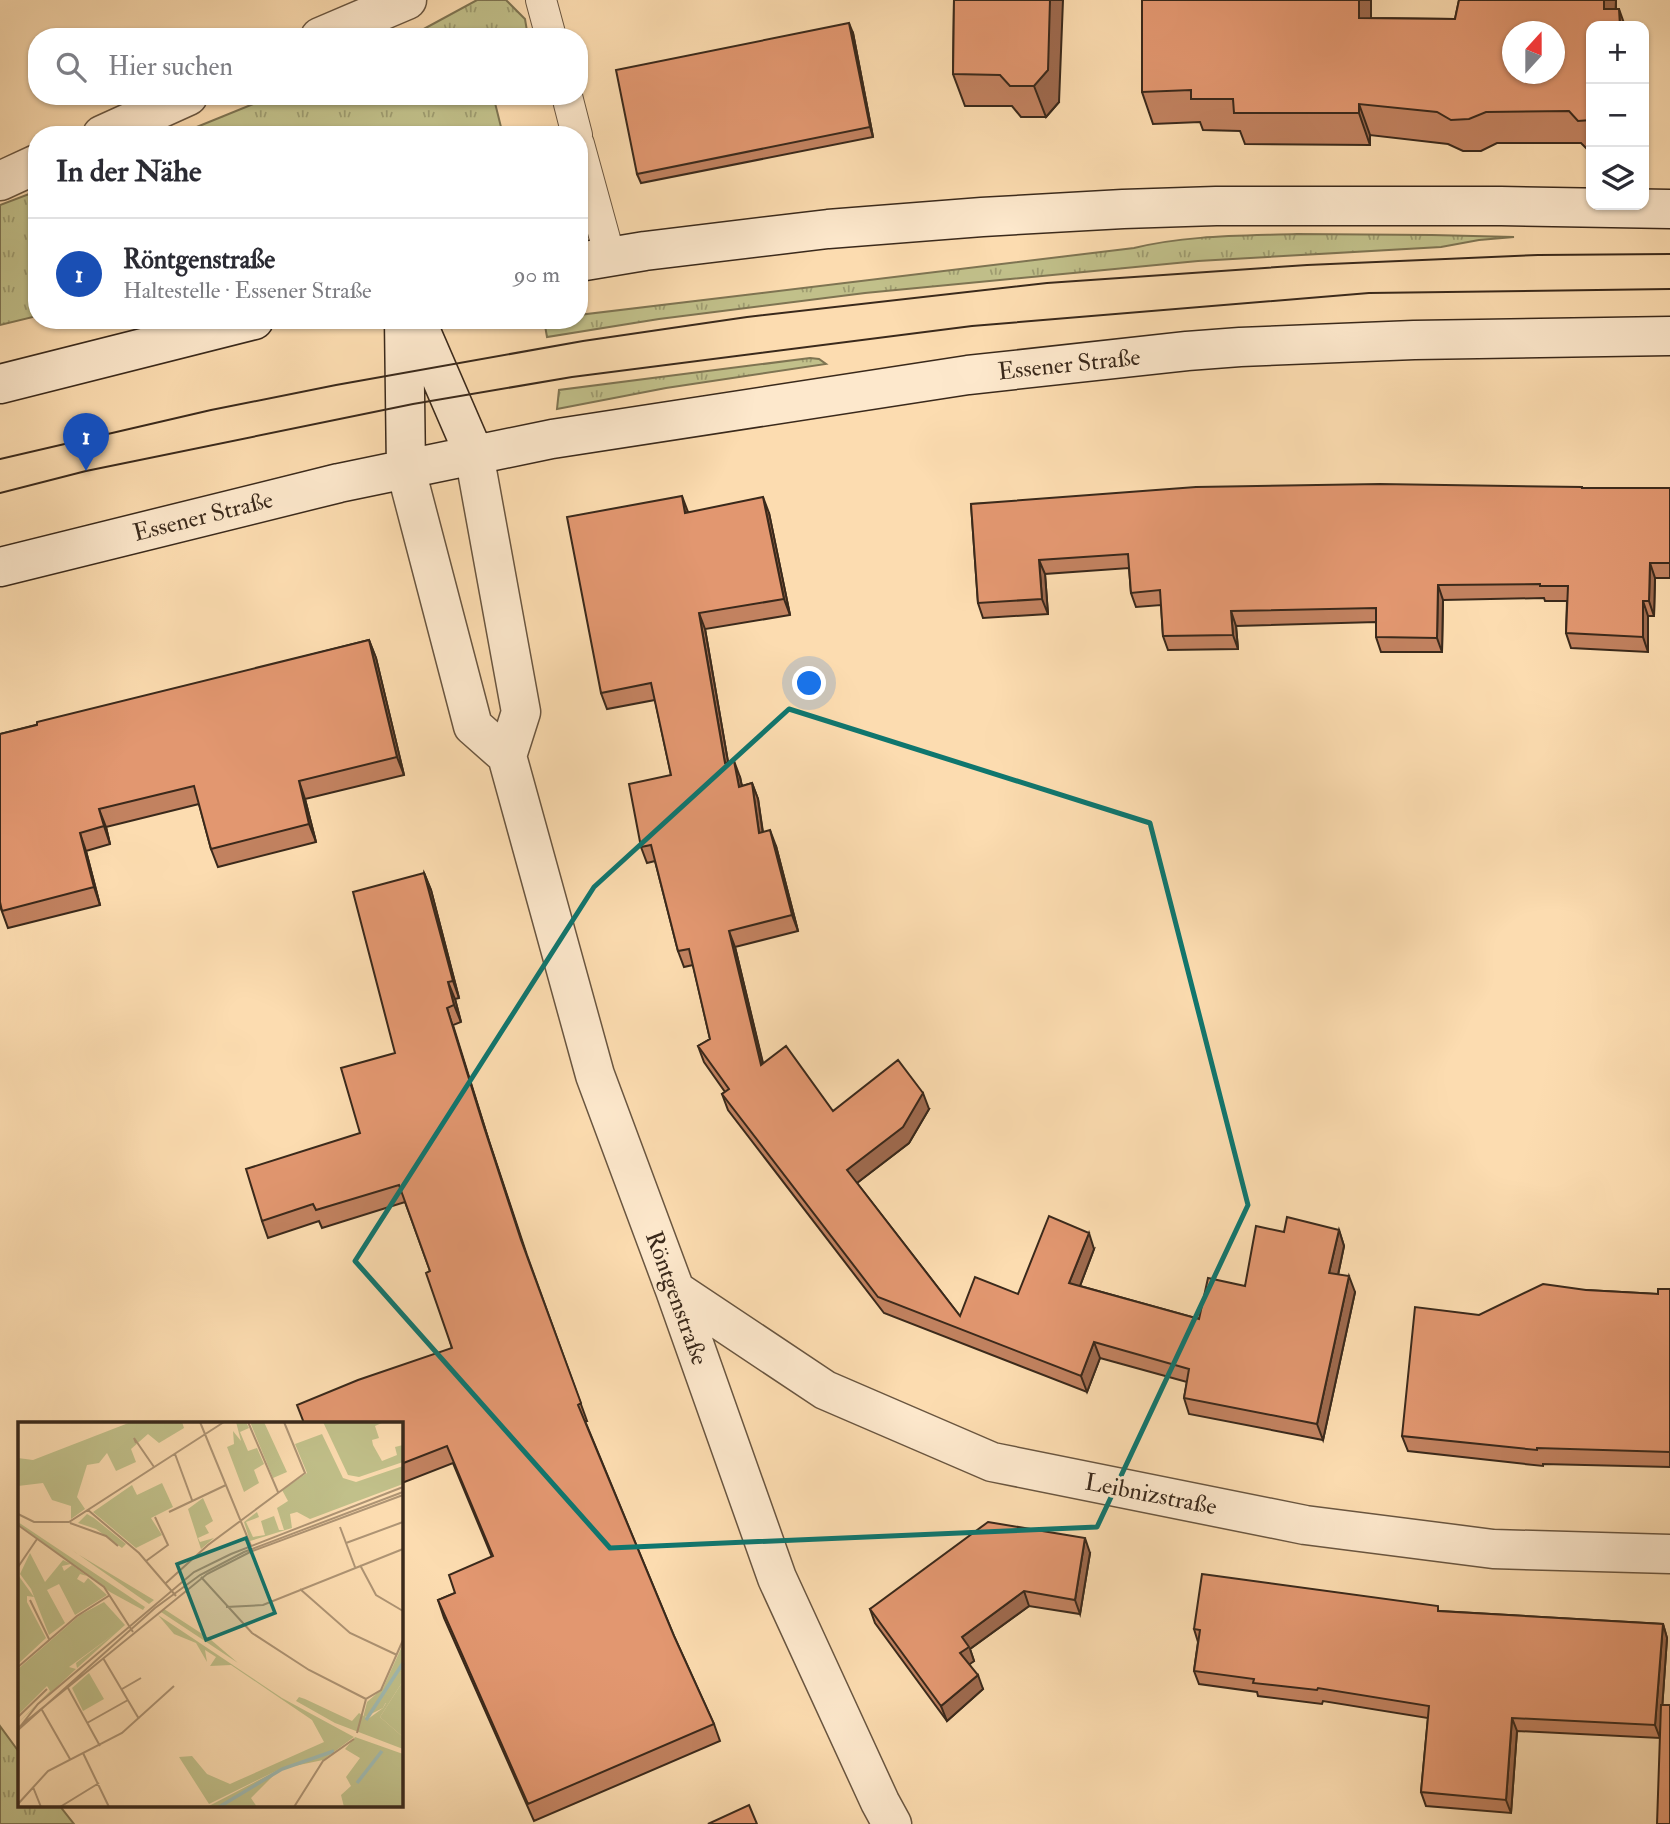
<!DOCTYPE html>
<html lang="de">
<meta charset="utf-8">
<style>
body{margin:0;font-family:"IM FELL Double Pica",serif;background:#f7f7f7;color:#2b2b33}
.controls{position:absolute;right:21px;top:21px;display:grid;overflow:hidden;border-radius:14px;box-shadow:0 2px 5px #0004}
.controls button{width:63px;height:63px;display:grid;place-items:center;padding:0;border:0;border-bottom:2px solid #e1e1e2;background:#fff;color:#2b2b33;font:35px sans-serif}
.compass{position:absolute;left:1502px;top:21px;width:63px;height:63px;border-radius:50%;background:#fff;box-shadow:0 2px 5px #0004;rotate:21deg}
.you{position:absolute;left:810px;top:684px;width:24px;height:24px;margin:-18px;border:5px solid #fff;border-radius:50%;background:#1a73e8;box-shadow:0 0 0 10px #1a73e833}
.badge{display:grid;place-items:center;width:46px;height:46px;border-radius:50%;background:#2563eb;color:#fff;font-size:23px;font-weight:700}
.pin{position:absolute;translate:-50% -58px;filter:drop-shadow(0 2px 4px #0008)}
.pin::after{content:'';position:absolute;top:37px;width:24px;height:21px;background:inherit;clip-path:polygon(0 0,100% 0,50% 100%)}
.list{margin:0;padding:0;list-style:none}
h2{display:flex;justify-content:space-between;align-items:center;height:91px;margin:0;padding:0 28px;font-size:30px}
h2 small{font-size:23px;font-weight:400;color:#7c7c81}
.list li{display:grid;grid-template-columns:46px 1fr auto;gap:21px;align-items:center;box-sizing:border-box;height:112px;padding:0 28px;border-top:2px solid #e1e1e2}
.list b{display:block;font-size:26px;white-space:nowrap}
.list p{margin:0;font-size:23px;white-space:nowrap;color:#7c7c81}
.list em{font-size:23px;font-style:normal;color:#7c7c81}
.icon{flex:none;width:38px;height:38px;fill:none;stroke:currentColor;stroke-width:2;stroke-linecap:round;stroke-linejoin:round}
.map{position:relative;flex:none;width:1670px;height:1824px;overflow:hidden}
.search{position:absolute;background:#fff;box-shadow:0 2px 5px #0004;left:28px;top:28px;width:560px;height:77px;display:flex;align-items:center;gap:18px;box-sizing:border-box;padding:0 24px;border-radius:28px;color:#7c7c81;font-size:26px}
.panel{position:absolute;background:#fff;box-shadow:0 2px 5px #0004;left:28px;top:126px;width:560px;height:203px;border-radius:28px}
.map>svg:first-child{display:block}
.grass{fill:url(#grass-tufts);stroke:#7e7452;stroke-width:2}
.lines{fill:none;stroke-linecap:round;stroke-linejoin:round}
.lane-casing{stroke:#6a5640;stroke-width:32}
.street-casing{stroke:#6a5640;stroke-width:41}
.secondary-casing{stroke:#3a291b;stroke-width:41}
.lane{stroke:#fde8cc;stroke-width:30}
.street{stroke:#fde8cc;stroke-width:38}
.secondary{stroke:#fde8cc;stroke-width:38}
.tram{stroke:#3a291b;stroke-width:2}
.wall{fill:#c28260;stroke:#3a291b;stroke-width:2}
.shaded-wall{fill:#9e6a4e;stroke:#3a291b;stroke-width:2}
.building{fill:#e29770;stroke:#3a291b;stroke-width:2;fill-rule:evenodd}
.marked{fill:none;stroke:#0f766e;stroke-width:5;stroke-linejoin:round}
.labels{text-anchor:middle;stroke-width:6;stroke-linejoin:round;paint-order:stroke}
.street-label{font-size:24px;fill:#3a291b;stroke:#fde8cc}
.inset-river{fill:none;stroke:#a0bab1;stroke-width:3.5}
.inset-road{fill:none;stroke:#ae9474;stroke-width:2}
.view{fill:#0f766e;fill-opacity:0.15;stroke:#0f766e;stroke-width:3.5}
.inset-edge{fill:none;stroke:#3a291b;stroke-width:3.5}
</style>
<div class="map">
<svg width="1670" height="1824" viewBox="0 0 1670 1824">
<defs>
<pattern id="grass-tufts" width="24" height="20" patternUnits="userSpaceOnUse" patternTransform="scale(1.75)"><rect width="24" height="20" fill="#c1c08a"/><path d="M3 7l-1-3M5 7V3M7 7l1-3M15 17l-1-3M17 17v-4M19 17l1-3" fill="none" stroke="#9e9c70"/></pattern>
</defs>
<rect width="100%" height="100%" fill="#fcdcb0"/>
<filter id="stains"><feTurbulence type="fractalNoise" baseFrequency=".00286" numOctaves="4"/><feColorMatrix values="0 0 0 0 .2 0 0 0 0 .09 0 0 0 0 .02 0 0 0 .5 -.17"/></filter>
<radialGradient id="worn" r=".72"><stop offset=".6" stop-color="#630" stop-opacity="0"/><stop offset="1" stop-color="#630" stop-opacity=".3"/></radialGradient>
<path class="grass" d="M 477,0 L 506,0 L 525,19 L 528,37 L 409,37 Z
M 273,96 L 520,96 L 495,103 L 503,135 L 177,135 Z
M 37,191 L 37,316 L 0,325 L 0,205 Z
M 1297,234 L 1432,235 L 1514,237 L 1479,240 L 1441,247 L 1198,261 L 865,293 L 659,319 L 547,337 L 544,320 L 579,320 L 579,315 L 1134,248 C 1187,235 1242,236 1297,234 Z
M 810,358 L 819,359 L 826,364 L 666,388 L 557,409 L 559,390 Z
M 0,1726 L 19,1752 L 19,1805 L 59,1805 L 74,1824 L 0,1824 Z"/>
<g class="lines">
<g class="lane-casing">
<path id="lane" d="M 541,0 L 551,37
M 567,96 L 577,135
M 579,144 L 610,257"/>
</g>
<g class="street-casing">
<path id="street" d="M 320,37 L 407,0
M 102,135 L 188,96
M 0,181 L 37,164
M 474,454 L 521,712 L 507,756
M 406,470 L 473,726 L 507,756 L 595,1075 L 675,1290 L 777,1578 L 880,1802 L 892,1824
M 675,1290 L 825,1390 L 992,1462 L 1305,1525 L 1493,1549 L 1670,1554"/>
</g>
<g class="secondary-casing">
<path id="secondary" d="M 579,262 L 645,251 L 828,229 L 982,217 L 1123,209 L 1216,206 L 1501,206 L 1670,209
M 404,320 L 406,470
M 416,320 L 474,454
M 0,384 L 254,320
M 0,567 L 339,483 L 552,439 L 968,375 L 1187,351 L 1240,347 L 1414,340 L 1670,336"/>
</g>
<use href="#lane" class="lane"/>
<use href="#street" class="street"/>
<use href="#secondary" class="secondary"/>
<path class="tram" d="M 0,459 L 211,410 L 336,385 L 583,341 L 747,317 L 1047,283 L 1307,265 L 1538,255 L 1670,254
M 0,493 L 86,471 L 413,404 L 572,377 L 972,326 L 1369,293 L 1670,289"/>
</g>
<path class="wall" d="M 954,0 L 1059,102 L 1046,117 L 1021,117 L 1012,106 L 965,106 L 953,74 Z
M 1142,0 L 1371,0 L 1371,18 L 1455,19 L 1459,0 L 1616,0 L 1616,9 L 1591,26 L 1591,152 L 1590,152 L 1581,143 L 1497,143 L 1481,151 L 1463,151 L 1448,144 L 1370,135 L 1370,145 L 1245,144 L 1240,131 L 1203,130 L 1200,122 L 1153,124 L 1142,92 Z
M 853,33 L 873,137 L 641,183 L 637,174 Z
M 1582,488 L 1670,488 L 1670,578 L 1655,578 L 1654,616 L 1648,616 L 1648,652 L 1571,648 L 1566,633 L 1567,601 L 1545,601 L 1544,598 L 1443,600 L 1442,652 L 1381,652 L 1376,637 L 1376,622 L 1236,626 L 1238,649 L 1168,650 L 1163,636 L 1161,605 L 1136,607 L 1131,593 L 1129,568 L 1045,574 L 1048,614 L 983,618 L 978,603 L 971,504 Z
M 688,512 L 769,513 L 790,615 L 705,629 L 728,762 L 740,777 L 742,786 L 752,783 L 758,799 L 763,832 L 776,846 L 798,931 L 735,947 L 763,1063 L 833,1111 L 929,1109 L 909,1143 L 857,1183 L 960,1316 L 1018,1294 L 1094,1249 L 1080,1286 L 1199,1319 L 1245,1286 L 1284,1232 L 1339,1230 L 1344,1246 L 1338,1275 L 1355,1292 L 1323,1440 L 1189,1414 L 1184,1398 L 1187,1382 L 1100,1358 L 1087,1392 L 884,1313 L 728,1110 L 722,1094 L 725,1092 L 704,1062 L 698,1046 L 710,1039 L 693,965 L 684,967 L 678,951 L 655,861 L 647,863 L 641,847 L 671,775 L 655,700 L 607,709 L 601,693 Z
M 369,640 L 376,658 L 404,775 L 305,799 L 316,842 L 218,867 L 211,849 L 199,804 L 106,827 L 110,844 L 86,851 L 100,905 L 8,928 L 0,906 L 0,734 Z
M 424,873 L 431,890 L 459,998 L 455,999 L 461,1022 L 453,1025 L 489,1141 L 527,1255 L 587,1421 L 585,1421 L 674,1636 L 714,1724 L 720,1741 L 534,1821 L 444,1618 L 438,1600 L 455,1593 L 492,1557 L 453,1463 L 402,1483 L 401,1480 L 401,1423 L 452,1348 L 430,1271 L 405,1202 L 322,1228 L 319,1221 L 268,1238 L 262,1221 L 360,1133 L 395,1053 Z
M 1670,1289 L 1670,1467 L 1543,1464 L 1543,1466 L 1408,1451 L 1402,1436 L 1586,1290 L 1658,1294 Z
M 1090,1553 L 1080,1614 L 1029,1606 L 970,1649 L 974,1661 L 969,1664 L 983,1689 L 947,1721 L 875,1623 L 870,1609 Z
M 1440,1611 L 1663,1624 L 1667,1638 L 1660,1738 L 1517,1731 L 1511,1813 L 1426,1806 L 1421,1792 L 1428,1718 L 1323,1701 L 1322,1704 L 1258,1696 L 1257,1692 L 1199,1684 L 1194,1671 L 1198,1642 L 1194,1629 Z"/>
<path class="shaded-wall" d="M 1050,0 L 1063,0 L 1059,102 L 1046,117 L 1034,86 Z
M 1359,0 L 1371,0 L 1371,50 L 1359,18 Z
M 1604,0 L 1616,0 L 1615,26 L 1604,9 Z
M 1619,9 L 1625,26 L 1620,26 Z
M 849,23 L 853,33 L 873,137 L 870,127 Z
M 1359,104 L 1370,135 L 1370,145 L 1359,113 Z
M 682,496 L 688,512 L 685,513 Z
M 763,497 L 769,513 L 790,615 L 784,599 Z
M 1039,560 L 1045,574 L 1048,614 L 1042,599 Z
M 1650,563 L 1655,578 L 1654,616 L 1649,601 Z
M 1438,585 L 1443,600 L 1442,652 L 1437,638 Z
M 1643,601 L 1648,616 L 1648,652 L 1643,637 Z
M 1231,611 L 1236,626 L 1238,649 L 1233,635 Z
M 699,613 L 705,629 L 731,779 L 725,763 Z
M 369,640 L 376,658 L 404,775 L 397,757 Z
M 734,761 L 740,777 L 745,803 L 739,787 Z
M 299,781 L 305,799 L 316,842 L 309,824 Z
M 752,783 L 758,799 L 765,849 L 759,833 Z
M 99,809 L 106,827 L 110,844 L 104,826 Z
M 770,830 L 776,846 L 798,931 L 792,915 Z
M 80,833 L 86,851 L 100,905 L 94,887 Z
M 424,873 L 431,890 L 459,998 L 453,981 Z
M 729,931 L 735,947 L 767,1081 L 761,1065 Z
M 448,982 L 455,999 L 461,1022 L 454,1005 Z
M 447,1008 L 489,1141 L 527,1257 L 483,1124 Z
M 923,1093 L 929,1109 L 909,1143 L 853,1186 L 847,1170 Z
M 1339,1230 L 1344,1246 L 1335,1289 L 1329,1273 Z
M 1089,1233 L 1094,1249 L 1075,1299 L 1069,1283 Z
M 1349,1276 L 1355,1292 L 1323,1440 L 1317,1424 Z
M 1094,1342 L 1100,1358 L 1087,1392 L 1081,1376 Z
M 1085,1538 L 1090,1553 L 1080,1614 L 1075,1600 Z
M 1024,1591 L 1029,1606 L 970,1649 L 974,1661 L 966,1667 L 960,1653 L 962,1637 Z
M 1663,1624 L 1667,1638 L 1660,1738 L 1655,1725 Z
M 978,1675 L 983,1689 L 947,1721 L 941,1706 Z
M 1512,1718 L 1517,1731 L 1511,1813 L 1506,1800 Z"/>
<path class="building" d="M 954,0 L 1050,0 L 1048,70 L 1034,86 L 1010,86 L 1000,75 L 953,74 Z
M 1142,0 L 1359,0 L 1359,18 L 1455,19 L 1459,0 L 1604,0 L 1604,9 L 1619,9 L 1620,26 L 1591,26 L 1591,120 L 1578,121 L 1569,111 L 1486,112 L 1469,119 L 1451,120 L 1437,112 L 1359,104 L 1359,113 L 1234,113 L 1233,99 L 1191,99 L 1191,90 L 1142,92 ZM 1513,32 L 1555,32 L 1555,74 L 1513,74 Z
M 849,23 L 870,127 L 637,174 L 616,70 Z
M 1380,484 L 1582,487 L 1582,488 L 1670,488 L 1670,563 L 1650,563 L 1649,601 L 1643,601 L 1643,637 L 1566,633 L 1568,586 L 1540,586 L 1540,584 L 1438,585 L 1437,638 L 1376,637 L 1376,608 L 1231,611 L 1233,635 L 1163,636 L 1160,590 L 1131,593 L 1128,554 L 1039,560 L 1042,599 L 978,603 L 971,504 L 1196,487 Z
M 682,496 L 685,513 L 763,497 L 784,599 L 699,613 L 725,763 L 734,761 L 739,787 L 752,783 L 759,833 L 770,830 L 792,915 L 729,931 L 761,1065 L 786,1046 L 833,1111 L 898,1060 L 923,1093 L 903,1127 L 847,1170 L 960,1316 L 975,1277 L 1018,1294 L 1049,1216 L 1089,1233 L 1069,1283 L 1199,1319 L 1208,1278 L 1245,1286 L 1256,1226 L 1284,1232 L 1287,1217 L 1339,1230 L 1329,1273 L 1349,1276 L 1317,1424 L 1184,1398 L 1189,1369 L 1094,1342 L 1081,1376 L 878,1297 L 722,1094 L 729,1089 L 698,1046 L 710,1039 L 689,949 L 678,951 L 651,845 L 641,847 L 629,784 L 671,775 L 651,683 L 601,693 L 567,517 Z
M 369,640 L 397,757 L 299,781 L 309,824 L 211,849 L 194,786 L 99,809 L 104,826 L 80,833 L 94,887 L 2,911 L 0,902 L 0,734 L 37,725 L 37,722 Z
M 424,873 L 453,981 L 448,982 L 454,1005 L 447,1008 L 483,1124 L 521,1240 L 581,1403 L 578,1405 L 674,1636 L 714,1724 L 528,1804 L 438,1600 L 455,1593 L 449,1575 L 493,1556 L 447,1446 L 401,1464 L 401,1423 L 304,1423 L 297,1405 L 358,1380 L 452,1348 L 426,1273 L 430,1271 L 399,1185 L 316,1210 L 313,1204 L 262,1221 L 246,1169 L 360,1133 L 341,1068 L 395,1053 L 353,892 Z
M 1543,1284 L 1586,1290 L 1658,1294 L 1658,1289 L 1670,1289 L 1670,1452 L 1537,1448 L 1537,1450 L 1402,1436 L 1415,1307 L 1479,1315 Z
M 988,1522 L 1085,1538 L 1075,1600 L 1024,1591 L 962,1637 L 969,1647 L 960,1653 L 978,1675 L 941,1706 L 870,1609 Z
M 1202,1574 L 1438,1606 L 1438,1611 L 1663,1624 L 1655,1725 L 1512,1718 L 1506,1800 L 1421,1792 L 1429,1706 L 1318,1688 L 1317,1690 L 1253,1683 L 1254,1679 L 1194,1671 L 1200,1630 L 1194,1629 Z
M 1661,1705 L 1670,1705 L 1670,1824 L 1657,1824 Z
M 749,1805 L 757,1824 L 708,1824 Z"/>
<path class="marked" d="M 789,709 L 1150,823 L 1248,1205 L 1097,1527 L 610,1548 L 355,1261 L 594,887 Z"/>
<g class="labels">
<g class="street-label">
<text transform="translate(1069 364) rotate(-6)" y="8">Essener Straße</text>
<text transform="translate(203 516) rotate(-14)" y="8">Essener Straße</text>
<text transform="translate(677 1298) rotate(70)" y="8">Röntgenstraße</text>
<text transform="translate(1151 1494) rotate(11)" y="8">Leibnizstraße</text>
</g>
</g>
<g transform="translate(18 1422)">
<rect width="385" height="385" fill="#fcdcb0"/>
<path d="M 218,0 L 228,0 L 231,6 L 222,10 L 230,29 L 239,26 L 246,42 L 236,48 L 241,61 L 226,70 L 209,25 L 216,22 L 215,9 L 223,19 ZM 232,0 L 246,0 L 269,50 L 255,56 ZM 305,0 L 366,0 L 357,4 L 361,16 L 354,18 L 355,23 L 364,39 L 379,33 L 377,25 L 385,23 L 385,40 L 341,55 L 330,53 ZM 304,12 L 325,56 L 338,60 L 385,44 L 385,62 L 292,97 L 279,90 L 272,92 L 274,106 L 232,119 L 226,100 L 239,90 L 241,95 L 228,100 L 235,115 L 247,113 L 243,99 L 256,94 L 261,108 L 266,108 L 259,86 L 270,79 L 264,68 L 289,51 L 277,22 ZM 144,61 L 155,85 L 133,96 L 144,113 L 118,126 L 75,90 L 114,63 L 119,73 ZM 185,76 L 195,99 L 187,104 L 191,111 L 180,116 L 182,120 L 196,116 L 183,127 L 170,87 ZM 69,92 L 76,96 L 108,122 L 104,126 L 78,107 L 60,101 ZM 0,102 L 0,100 L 127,185 L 125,188 L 92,170 ZM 12,131 L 27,160 L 45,138 L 53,142 L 44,144 L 46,149 L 54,143 L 69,154 L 62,152 L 59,157 L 66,161 L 70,156 L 89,173 L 57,193 L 41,162 L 29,168 L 47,201 L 31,213 L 13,167 L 2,152 ZM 0,153 L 16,175 L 9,174 L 9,180 L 28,216 L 0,242 ZM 86,180 L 107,203 L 59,246 L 58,241 L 96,212 L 51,245 L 58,247 L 0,301 L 32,269 L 29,264 L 0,293 L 0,247 L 62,193 ZM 146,187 L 192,217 L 220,241 L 143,190 ZM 140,193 L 264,276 L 336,315 L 305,338 L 262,347 L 191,382 L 161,335 L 174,334 L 189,352 L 212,362 L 306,320 L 294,298 L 213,243 L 192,244 L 198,235 L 187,228 L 189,240 L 178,221 L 156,212 ZM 385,222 L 385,246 L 365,286 L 345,296 L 349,280 L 365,266 ZM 71,251 L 86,277 L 65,289 L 54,266 ZM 385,259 L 385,315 L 362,295 Z" fill="#c1c08a"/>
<path d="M 113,0 L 164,0 L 166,6 L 141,21 L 130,12 L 113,27 L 118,40 L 98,49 L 89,31 L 81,41 L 69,43 L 59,75 L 67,87 L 53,97 L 53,84 L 34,78 L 25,61 L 0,64 L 0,36 L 15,38 ZM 54,128 L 58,131 L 136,178 L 131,182 ZM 385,246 L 385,259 L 362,295 L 385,315 L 385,327 L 317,301 L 278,279 L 281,275 L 287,277 L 334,299 L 341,291 L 350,297 L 365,286 L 368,281 L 363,282 ZM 337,315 L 385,332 L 385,385 L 326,385 L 323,373 L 333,364 L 328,355 L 342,336 L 327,327 ZM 262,347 L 233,376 L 239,385 L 189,385 Z" fill="#c1c08a"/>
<path class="inset-river" d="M 348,298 L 385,241M 339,361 L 364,329M 201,385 L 264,347 L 316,329"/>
<path class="inset-road" d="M 182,0 L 233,124M 230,0 L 260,70M 118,21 L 116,16 L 136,45M 157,32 L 174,78M 70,88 L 121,131 L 158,174M 151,90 L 208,63M 0,92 L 16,100 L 51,100 L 206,0M 52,101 L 88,114 L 100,124M 0,103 L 86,165 L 115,210M 322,105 L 337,145M 328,121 L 385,100M 128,139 L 150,123 L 137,95M 342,143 L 358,173 L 385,189M 0,145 L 19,117M 183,155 L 234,211 L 291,248 L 348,277M 148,161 L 190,123 L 287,51 L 266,0M 282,167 L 332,211 L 379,233M 12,178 L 31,217M 208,185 L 245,183 L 385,127M 85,236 L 121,297M 0,245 L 59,194 L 92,173M 50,266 L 82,324M 104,267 L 123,256M 24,288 L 52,337M 0,295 L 29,267M 69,301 L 110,278M 1,305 L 189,152 L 232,130 L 385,73M 1,306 L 20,282 L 176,150 L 213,132 L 385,65M 0,308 L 137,186 L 182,153 L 226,130 L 385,70M 339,311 L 348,277 L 363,268 L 385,218M 65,331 L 91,385M 15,365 L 23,385M 0,382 L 30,349 L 104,311 L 156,264M 42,385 L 81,361M 276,385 L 305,339 L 336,317"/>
<path class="view" d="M 228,116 L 257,191 L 188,218 L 159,142 Z"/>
<rect width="385" height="385" class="inset-edge"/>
</g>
<rect width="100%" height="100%" filter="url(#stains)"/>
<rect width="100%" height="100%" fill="url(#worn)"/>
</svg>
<div class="controls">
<button>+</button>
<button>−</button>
<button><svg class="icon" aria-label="layers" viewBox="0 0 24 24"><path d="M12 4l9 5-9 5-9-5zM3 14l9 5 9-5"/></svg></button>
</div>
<svg class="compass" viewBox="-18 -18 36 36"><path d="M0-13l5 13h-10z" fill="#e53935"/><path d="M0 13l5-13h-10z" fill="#7c7c81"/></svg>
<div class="you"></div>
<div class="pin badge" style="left:86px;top:471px;background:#1a4fb4">1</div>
<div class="search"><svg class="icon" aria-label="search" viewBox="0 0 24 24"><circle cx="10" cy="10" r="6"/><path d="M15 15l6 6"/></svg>Hier suchen</div>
<section class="panel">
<h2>In der Nähe<small></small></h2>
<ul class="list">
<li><span class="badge" style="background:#1a4fb4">1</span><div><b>Röntgenstraße</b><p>Haltestelle · Essener Straße</p></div><em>90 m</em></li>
</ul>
</section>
</div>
